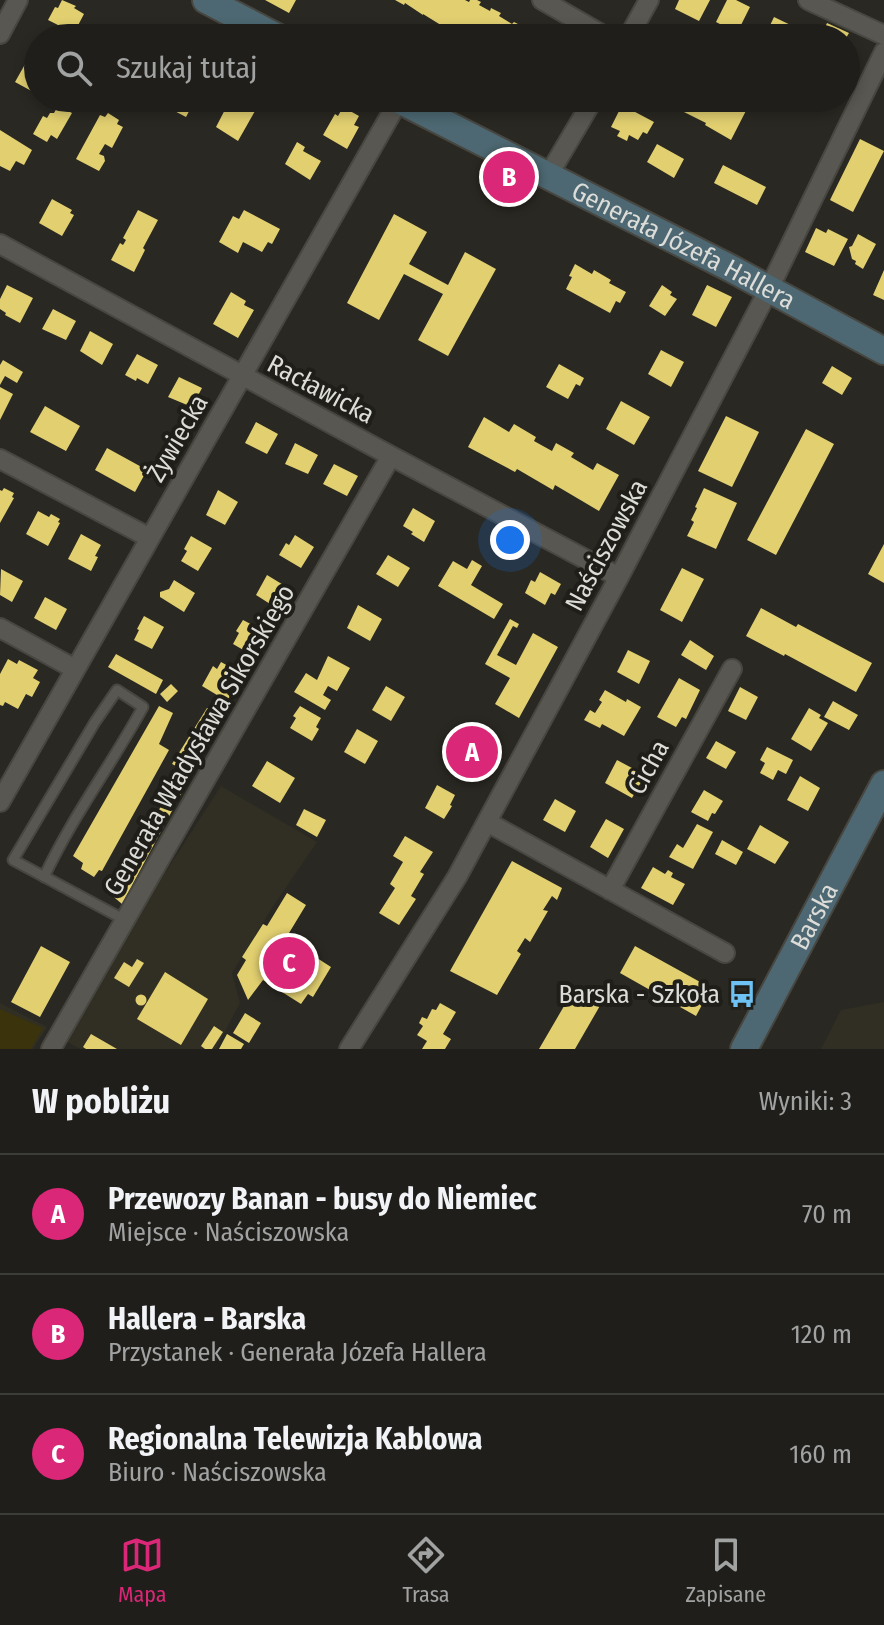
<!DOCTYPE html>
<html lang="pl">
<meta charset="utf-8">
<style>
body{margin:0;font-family:"Fira Sans Condensed",sans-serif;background:#2c2b27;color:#f1f3f6}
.you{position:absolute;left:510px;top:540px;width:28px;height:28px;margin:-20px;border:6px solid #fff;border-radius:50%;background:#1a73e8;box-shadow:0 0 0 12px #1a73e833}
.badge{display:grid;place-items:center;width:52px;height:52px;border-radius:50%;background:#db2777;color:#fff;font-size:26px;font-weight:700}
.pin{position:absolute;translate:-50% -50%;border:4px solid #fff;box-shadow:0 2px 8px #0006}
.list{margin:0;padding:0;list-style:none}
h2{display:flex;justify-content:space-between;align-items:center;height:104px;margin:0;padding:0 32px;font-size:34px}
h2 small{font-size:26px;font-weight:400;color:#a1a2a2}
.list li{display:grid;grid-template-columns:52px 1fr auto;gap:24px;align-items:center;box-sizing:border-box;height:120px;padding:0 32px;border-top:2px solid #3c3c39}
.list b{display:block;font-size:30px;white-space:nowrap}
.list p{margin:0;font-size:26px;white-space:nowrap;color:#a1a2a2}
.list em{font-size:26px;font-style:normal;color:#a1a2a2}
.icon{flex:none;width:44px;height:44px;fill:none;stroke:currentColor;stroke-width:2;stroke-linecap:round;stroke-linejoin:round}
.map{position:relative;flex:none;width:884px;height:1049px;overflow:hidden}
.search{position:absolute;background:#1f1e1a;box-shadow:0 4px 12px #0003;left:24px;right:24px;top:24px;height:88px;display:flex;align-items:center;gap:20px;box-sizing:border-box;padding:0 28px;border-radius:44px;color:#a1a2a2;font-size:30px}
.sheet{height:464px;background:#1f1e1a}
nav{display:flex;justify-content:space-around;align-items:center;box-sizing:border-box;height:112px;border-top:2px solid #3c3c39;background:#1f1e1a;font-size:22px;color:#a1a2a2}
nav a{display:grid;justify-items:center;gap:4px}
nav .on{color:#db2777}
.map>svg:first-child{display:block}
.built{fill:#312f23}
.green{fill:#3a330b}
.building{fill:#e1cf70}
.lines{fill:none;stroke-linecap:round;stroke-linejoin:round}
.lane-casing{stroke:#474640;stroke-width:13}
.street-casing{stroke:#474640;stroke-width:22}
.secondary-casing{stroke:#474640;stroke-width:30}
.lane{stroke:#585751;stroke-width:9}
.street{stroke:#585751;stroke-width:18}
.secondary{stroke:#4d6872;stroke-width:26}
.labels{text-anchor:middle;stroke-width:8;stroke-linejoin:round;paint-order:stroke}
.street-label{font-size:26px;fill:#dcdcd8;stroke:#1f1e19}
.poi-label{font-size:26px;fill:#dcdcd8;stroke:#1f1e19;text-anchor:end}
</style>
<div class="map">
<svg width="884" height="1049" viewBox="0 0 884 1049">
<rect width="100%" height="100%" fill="#292822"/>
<path class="built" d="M 221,786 L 317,842 L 272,908 L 232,973 L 240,1003 L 216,1049 L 80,1049 L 64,1040 L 158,884 Z
M 884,1002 L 884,1049 L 821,1049 L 841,1010 Z
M 0,1003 L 47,1027 L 33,1049 L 0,1049 Z"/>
<path class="green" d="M 0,1009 L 43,1028 L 31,1049 L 0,1049 Z"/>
<path class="building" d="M 62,0 L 76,6 L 74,8 L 84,14 L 74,33 L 48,20 L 55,7 L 58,8 Z
M 265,0 L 296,0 L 289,13 Z
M 395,0 L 465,0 L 469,2 L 470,0 L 477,0 L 481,2 L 479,5 L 490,11 L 491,8 L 501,13 L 499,16 L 512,24 L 514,22 L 520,25 L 519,27 L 528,33 L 529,30 L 533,32 L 535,29 L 541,33 L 539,36 L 543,38 L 472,38 L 464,33 L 463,36 L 445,25 L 444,27 L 423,14 L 423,15 L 405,3 L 404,5 Z
M 679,0 L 710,0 L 699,21 L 675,9 Z
M 727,0 L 736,0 L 750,7 L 737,33 L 716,22 Z
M 774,17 L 801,30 L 797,38 L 764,38 Z
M 827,23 L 849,33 L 846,38 L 820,38 Z
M 28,59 L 38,64 L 37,94 L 15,82 Z
M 170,98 L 196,98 L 186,117 L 165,106 Z
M 231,98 L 255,111 L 238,141 L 216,127 Z
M 687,98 L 746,98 L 751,101 L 731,140 L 705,125 L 706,123 L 680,110 Z
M 622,105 L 654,122 L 647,134 L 643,132 L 638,140 L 629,135 L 627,141 L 617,136 L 620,131 L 611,127 Z
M 58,106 L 72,113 L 57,139 L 51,135 L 47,142 L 33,134 L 43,116 L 47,118 L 50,113 L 54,113 Z
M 343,107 L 359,116 L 354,125 L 359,127 L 347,149 L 323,135 L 335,114 L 338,116 Z
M 108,113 L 119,120 L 117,124 L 123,127 L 112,148 L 105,144 L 99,154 L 104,156 L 105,161 L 99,171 L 76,159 L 100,115 L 105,117 Z
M 0,130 L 32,150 L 24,165 L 16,161 L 10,171 L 0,166 Z
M 860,139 L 884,151 L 853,212 L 830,200 Z
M 297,142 L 305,147 L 303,151 L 321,161 L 310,180 L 285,164 Z
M 657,144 L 684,159 L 674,178 L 647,162 Z
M 723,165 L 766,187 L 757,205 L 714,183 Z
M 52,199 L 72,210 L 70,213 L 74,215 L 62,236 L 39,223 Z
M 138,210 L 158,220 L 143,248 L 145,250 L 134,272 L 111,260 L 120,243 L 123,245 L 126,240 L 123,238 Z
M 244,210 L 280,229 L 272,244 L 268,242 L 262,252 L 243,242 L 238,253 L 219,242 L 233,216 L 239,219 Z
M 394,214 L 427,232 L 409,264 L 448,285 L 465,252 L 496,269 L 448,356 L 418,340 L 443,294 L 404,274 L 379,320 L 347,303 Z
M 816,228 L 826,233 L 828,229 L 848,239 L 834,266 L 805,252 Z
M 858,234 L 876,244 L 863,269 L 855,264 L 856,261 L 852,259 L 849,247 L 852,246 Z
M 575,264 L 592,274 L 594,270 L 611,280 L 609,283 L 626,292 L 620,303 L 616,301 L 610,313 L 566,289 L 572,277 L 569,276 Z
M 884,270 L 884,300 L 873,295 Z
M 7,285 L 33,298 L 20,323 L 5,315 L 6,313 L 0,309 L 0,299 Z
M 662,285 L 672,292 L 670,295 L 677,299 L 665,316 L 649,306 Z
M 707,285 L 732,297 L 716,327 L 692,315 Z
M 231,292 L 246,301 L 244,305 L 254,310 L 238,338 L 213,324 Z
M 53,309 L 76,321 L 66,340 L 42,329 Z
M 90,331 L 113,344 L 102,365 L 80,351 Z
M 661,350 L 684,362 L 671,387 L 648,374 Z
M 137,354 L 158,365 L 148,384 L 137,378 L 136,381 L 125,375 Z
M 3,360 L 23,372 L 17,383 L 5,376 L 0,385 L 0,365 Z
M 559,364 L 584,378 L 580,386 L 576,384 L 568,399 L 546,387 Z
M 832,366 L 852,378 L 842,395 L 822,383 Z
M 179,377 L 202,388 L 192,407 L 168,397 Z
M 0,387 L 13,394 L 0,420 Z
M 621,401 L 650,417 L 634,445 L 606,429 Z
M 45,406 L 80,426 L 66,451 L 30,432 Z
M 726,416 L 759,432 L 732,487 L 698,471 Z
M 484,417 L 509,432 L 514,424 L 536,437 L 534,441 L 552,451 L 556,443 L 574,453 L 571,457 L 593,470 L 597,463 L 619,475 L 599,511 L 555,485 L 553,490 L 517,469 L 515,472 L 468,447 Z
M 256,422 L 278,434 L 267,454 L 245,443 Z
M 806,429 L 834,444 L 776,555 L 747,540 Z
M 295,443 L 318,455 L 308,474 L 285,464 Z
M 107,448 L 147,470 L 135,492 L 95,470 Z
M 334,464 L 358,476 L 347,496 L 323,484 Z
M 4,488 L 14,493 L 12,497 L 14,498 L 0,523 L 0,490 L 2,491 Z
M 704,488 L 737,503 L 716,549 L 687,536 L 694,522 L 691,520 L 697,508 L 695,507 Z
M 218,490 L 238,502 L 225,525 L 206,515 Z
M 413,508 L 435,521 L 424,542 L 411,534 L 413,532 L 403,526 Z
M 38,511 L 49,517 L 51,514 L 60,519 L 58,522 L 60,523 L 48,546 L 26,534 Z
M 81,534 L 101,545 L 95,556 L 98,557 L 91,571 L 68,559 Z
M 295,535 L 314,547 L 301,568 L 279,555 L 286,543 L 289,545 Z
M 191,536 L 212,548 L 198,571 L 181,561 L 187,551 L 184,549 Z
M 884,544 L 884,583 L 868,574 Z
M 388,555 L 410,568 L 398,587 L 376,574 Z
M 472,560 L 482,566 L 471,585 L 503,604 L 494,619 L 438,586 L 453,561 L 467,569 Z
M 682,568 L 704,579 L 682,622 L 660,610 Z
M 1,569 L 23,581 L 12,602 L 0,595 Z
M 540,572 L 561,584 L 555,595 L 551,593 L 545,605 L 525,593 L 531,580 L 535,582 Z
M 267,575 L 290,589 L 278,609 L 256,595 Z
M 174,580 L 195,593 L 184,612 L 160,597 L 160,592 L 169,589 Z
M 45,597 L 67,609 L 56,630 L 34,618 Z
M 358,605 L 382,619 L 370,641 L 347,628 Z
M 761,608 L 796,627 L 798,624 L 872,663 L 856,692 L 785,654 L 784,656 L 746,636 Z
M 144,616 L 164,627 L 152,649 L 134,640 L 139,630 L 137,629 Z
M 510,619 L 519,624 L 517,628 L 513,626 L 497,655 L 516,665 L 533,633 L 558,647 L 519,718 L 495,704 L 510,678 L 485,664 Z
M 243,620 L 262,630 L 256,641 L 258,643 L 252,655 L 233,644 L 239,633 L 236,631 Z
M 690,640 L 714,656 L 706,670 L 681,655 Z
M 628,650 L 650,661 L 639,684 L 617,672 Z
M 116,654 L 163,680 L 156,694 L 108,667 Z
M 328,656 L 350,668 L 337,691 L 328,686 L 323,695 L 331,700 L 325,710 L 294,692 L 306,673 L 317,680 Z
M 8,659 L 17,664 L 19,660 L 38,670 L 33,678 L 40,682 L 32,697 L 26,694 L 18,709 L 5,702 L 3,706 L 0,705 L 0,674 Z
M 221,662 L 243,674 L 236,686 L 233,684 L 227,694 L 230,696 L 227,701 L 202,686 L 213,666 L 217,669 Z
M 679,678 L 700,690 L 686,719 L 682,717 L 676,727 L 657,717 Z
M 171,684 L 178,691 L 167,702 L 160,694 Z
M 386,686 L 405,697 L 391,721 L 372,710 Z
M 740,687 L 758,697 L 746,720 L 728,711 Z
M 605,690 L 626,702 L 627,699 L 641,707 L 624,736 L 602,724 L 600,728 L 584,720 L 590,710 L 595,713 L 602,702 L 599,700 Z
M 833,701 L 858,715 L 849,730 L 824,717 Z
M 159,706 L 173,713 L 159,744 L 169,750 L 102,871 L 99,870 L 94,877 L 81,869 L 83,863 L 73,856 Z
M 300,706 L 321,718 L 316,727 L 319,729 L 312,741 L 290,728 L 296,718 L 293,716 Z
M 207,708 L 225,719 L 186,780 L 188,781 L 122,904 L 109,893 L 163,803 L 175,779 L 172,776 L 178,767 L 172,764 Z
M 809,708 L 821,715 L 819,718 L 828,723 L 811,751 L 791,739 Z
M 357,729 L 378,741 L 365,764 L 344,752 Z
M 468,732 L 492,746 L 477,773 L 452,759 Z
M 716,741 L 736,752 L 726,769 L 706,758 Z
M 767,747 L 793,760 L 786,774 L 778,770 L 773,780 L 760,773 L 765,763 L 760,760 Z
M 617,760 L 645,775 L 632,798 L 605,783 Z
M 267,761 L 295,778 L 280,803 L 252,786 Z
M 800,776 L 820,788 L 808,811 L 787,800 Z
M 437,785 L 455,795 L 450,805 L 452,806 L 444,819 L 425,808 Z
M 704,790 L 723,801 L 715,814 L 712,813 L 708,821 L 691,812 Z
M 555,799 L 576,811 L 565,832 L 543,820 Z
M 304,809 L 326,820 L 317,837 L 296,825 Z
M 606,819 L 624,829 L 608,858 L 590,847 Z
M 697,824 L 713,832 L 693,869 L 669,857 L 677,844 L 683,848 Z
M 760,825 L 789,842 L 775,864 L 747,849 Z
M 405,836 L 433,852 L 420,872 L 424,874 L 411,896 L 416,899 L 399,925 L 379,913 L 395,888 L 390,884 L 403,862 L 393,856 Z
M 722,840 L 743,852 L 736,865 L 715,854 Z
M 512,861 L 562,888 L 557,900 L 552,896 L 543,910 L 548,911 L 530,942 L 525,938 L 517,951 L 521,954 L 497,995 L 450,971 Z
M 653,867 L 665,874 L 668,870 L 673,873 L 671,877 L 685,884 L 673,905 L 641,888 Z
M 287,893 L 306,905 L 286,938 L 331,967 L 313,997 L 308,994 L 301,1004 L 263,980 L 248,1000 L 237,975 L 246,960 L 242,957 L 263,924 L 267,926 Z
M 41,946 L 70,962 L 40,1017 L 11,1002 Z
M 635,946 L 711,988 L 696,1016 L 620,973 Z
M 137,959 L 144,963 L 129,987 L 114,978 L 124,962 L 132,967 Z
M 165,972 L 208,999 L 181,1045 L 137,1019 Z
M 574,989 L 601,1004 L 575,1049 L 539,1049 Z
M135.5 1000a5.5 5.5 0 1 1 11 0a5.5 5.5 0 1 1-11 0Z
M 440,1003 L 456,1012 L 443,1034 L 451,1039 L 445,1049 L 422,1049 L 427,1041 L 417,1035 L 423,1026 L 419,1023 L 422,1017 L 427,1019 L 432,1009 L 436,1010 Z
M 245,1013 L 261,1023 L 249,1043 L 233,1033 Z
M 214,1026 L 223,1032 L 212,1049 L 205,1049 L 201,1046 Z
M 91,1034 L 117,1049 L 86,1049 L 83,1047 Z
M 227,1034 L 244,1044 L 241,1049 L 219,1049 Z"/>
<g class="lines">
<g class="lane-casing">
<path id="lane" d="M 44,877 C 72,817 112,764 143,707 L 117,690 L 95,722 L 13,860 L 125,920"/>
</g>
<g class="street-casing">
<path id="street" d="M 542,0 L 608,38
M 808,0 L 884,35
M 0,34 L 18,0
M 628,38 L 649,0
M 548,176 L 594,98
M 0,244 L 391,456 L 619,577
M 0,459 L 150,538
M 0,628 L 75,669
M 0,802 L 399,100
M 487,822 L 725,953
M 610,890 L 732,669
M 51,1049 L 391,456
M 349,1049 L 457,877 L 619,577 L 769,289 L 884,52"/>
</g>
<g class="secondary-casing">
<g id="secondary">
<path d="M 206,0 L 279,38"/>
<path id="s1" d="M 395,98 L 732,269 L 884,351"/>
<path id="s2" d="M 744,1049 L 884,784"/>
</g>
</g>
<use href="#lane" class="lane"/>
<use href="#street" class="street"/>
<use href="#secondary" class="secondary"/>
</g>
<defs>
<g id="bus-bare" transform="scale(2.16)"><path d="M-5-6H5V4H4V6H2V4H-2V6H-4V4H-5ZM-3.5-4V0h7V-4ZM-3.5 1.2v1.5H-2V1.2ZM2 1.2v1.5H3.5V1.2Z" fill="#6ec2f3" stroke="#1f1e19" stroke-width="2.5" paint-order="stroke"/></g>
</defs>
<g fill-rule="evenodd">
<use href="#bus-bare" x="742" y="994"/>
</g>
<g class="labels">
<g class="street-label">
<text dy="9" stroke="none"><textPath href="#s1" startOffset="324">Generała Józefa Hallera</textPath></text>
<text transform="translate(321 389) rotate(28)" y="9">Racławicka</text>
<text transform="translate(177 438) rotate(-60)" y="9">Żywiecka</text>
<text transform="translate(606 545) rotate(-62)" y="9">Naściszowska</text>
<text transform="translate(199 740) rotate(-60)" y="9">Generała Władysława Sikorskiego</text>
<text transform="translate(648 767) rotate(-61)" y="9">Cicha</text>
<text dy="9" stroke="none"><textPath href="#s2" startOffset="150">Barska</textPath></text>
</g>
<g class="poi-label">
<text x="720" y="1003">Barska - Szkoła</text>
</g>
</g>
</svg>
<div class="you"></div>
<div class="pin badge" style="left:472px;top:752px">A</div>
<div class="pin badge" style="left:509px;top:177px">B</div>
<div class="pin badge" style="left:289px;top:963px">C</div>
<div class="search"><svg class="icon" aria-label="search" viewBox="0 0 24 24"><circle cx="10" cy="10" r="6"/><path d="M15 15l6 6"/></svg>Szukaj tutaj</div>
</div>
<section class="sheet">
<h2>W pobliżu<small>Wyniki: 3</small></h2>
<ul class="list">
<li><span class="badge">A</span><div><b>Przewozy Banan - busy do Niemiec</b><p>Miejsce · Naściszowska</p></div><em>70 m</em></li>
<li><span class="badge">B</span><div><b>Hallera - Barska</b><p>Przystanek · Generała Józefa Hallera</p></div><em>120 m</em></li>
<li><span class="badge">C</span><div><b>Regionalna Telewizja Kablowa</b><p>Biuro · Naściszowska</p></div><em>160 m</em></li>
</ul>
</section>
<nav>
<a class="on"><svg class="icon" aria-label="map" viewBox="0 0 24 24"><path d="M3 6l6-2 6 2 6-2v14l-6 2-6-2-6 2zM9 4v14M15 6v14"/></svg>Mapa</a>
<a><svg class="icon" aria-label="directions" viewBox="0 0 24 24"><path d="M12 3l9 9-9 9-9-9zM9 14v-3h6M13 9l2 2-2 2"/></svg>Trasa</a>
<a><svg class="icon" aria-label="saved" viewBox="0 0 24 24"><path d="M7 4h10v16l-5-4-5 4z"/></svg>Zapisane</a>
</nav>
